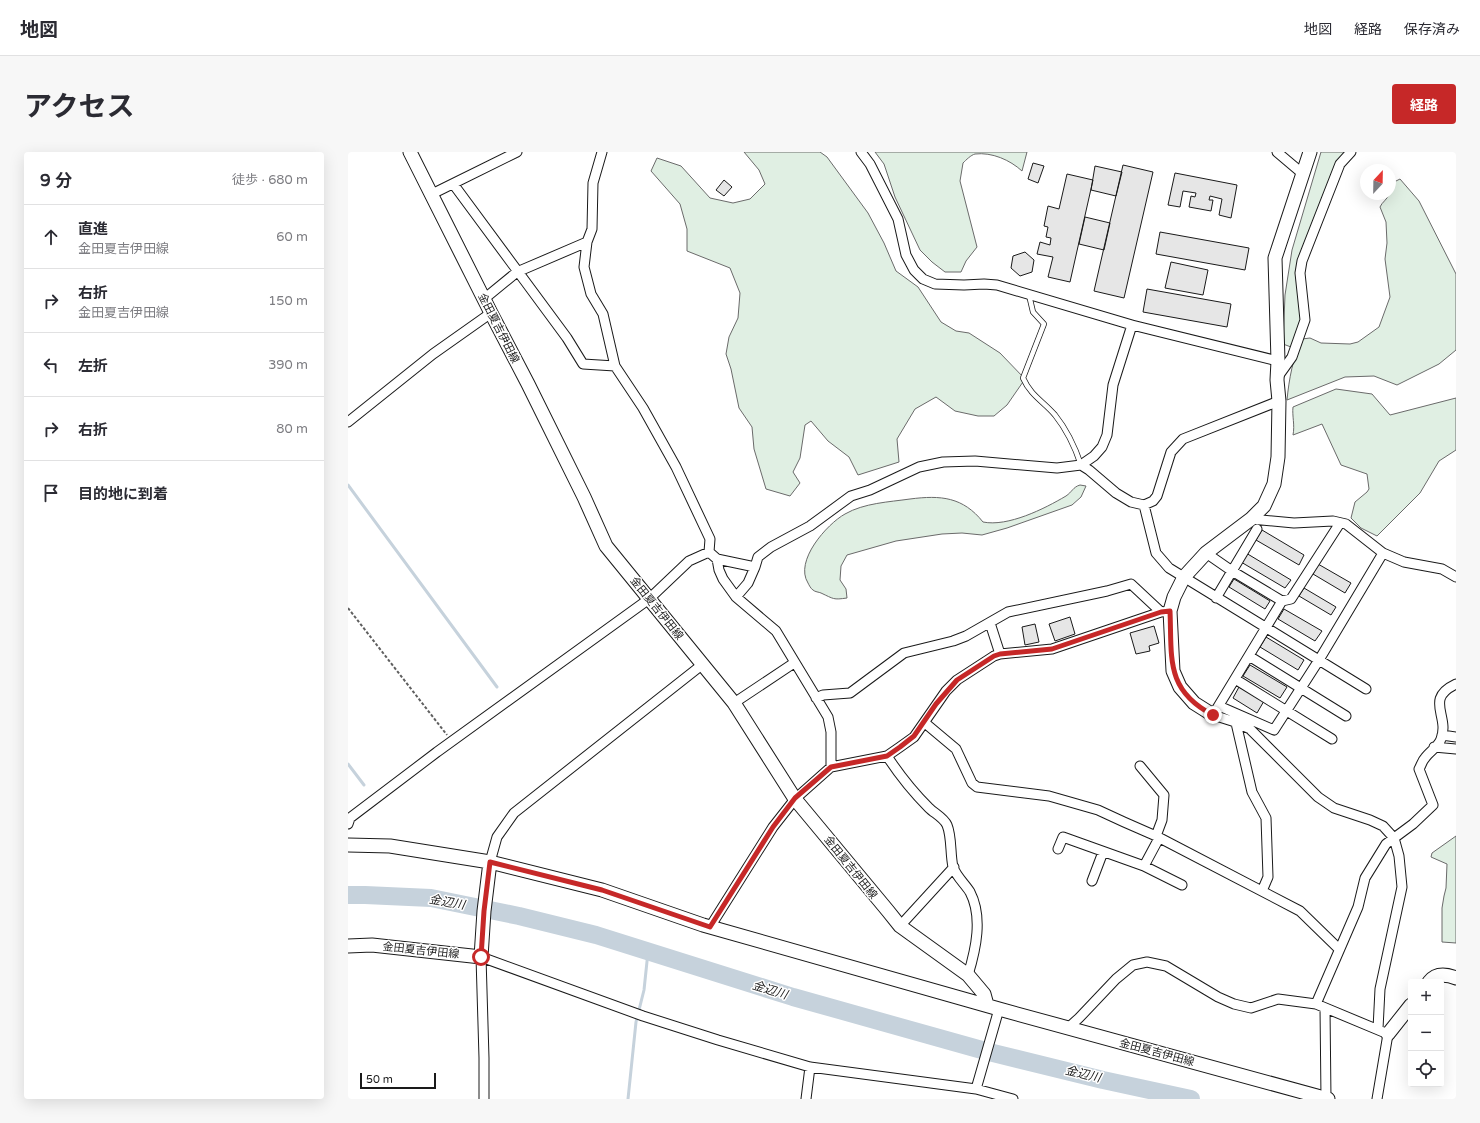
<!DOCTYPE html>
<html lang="ja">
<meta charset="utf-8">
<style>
body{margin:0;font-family:"Varela Round","Noto Sans JP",sans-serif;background:#f7f7f7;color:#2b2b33}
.controls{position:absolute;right:12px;bottom:12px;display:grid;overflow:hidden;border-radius:4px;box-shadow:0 4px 16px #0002}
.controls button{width:36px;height:36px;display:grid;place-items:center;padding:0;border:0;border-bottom:1px solid #e1e1e2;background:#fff;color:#2b2b33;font:20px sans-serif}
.compass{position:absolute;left:1012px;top:12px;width:36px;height:36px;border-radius:50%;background:#fff;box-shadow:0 4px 16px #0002;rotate:22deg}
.scale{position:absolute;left:12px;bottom:10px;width:76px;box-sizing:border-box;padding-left:4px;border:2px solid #1a1a1a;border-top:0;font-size:11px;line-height:14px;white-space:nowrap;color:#1a1a1a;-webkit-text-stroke:3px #fff;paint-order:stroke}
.stop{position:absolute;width:12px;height:12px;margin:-9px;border:3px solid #c62828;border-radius:50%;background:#fff}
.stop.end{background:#c62828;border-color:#fff;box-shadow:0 1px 4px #0008}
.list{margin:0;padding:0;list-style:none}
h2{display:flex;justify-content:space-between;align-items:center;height:52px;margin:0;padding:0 16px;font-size:17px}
h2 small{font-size:13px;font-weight:400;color:#7c7c81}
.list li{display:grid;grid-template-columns:26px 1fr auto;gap:12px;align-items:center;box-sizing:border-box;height:64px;padding:0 16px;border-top:1px solid #e1e1e2}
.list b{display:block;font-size:15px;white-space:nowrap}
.list p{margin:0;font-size:13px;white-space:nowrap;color:#7c7c81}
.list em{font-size:13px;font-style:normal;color:#7c7c81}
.icon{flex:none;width:22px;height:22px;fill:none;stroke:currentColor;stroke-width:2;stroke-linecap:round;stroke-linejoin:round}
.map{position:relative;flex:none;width:1108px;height:947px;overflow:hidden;border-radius:4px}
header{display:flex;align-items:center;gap:24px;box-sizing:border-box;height:56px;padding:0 20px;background:#fff;border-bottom:1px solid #e1e1e2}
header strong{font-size:19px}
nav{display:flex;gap:22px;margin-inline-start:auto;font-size:14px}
.intro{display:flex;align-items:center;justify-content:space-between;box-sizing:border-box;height:96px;padding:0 24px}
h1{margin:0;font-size:28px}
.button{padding:10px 18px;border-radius:4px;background:#c62828;color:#fff;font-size:14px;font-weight:700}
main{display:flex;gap:24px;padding:0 24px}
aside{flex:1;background:#fff;border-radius:4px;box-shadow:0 4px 16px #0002}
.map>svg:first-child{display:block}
.green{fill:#e0efe3;stroke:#6a6a6a}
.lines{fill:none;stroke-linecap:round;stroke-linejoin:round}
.stream{stroke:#c6d2dc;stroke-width:3}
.river{stroke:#c6d2dc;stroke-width:18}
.building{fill:#e6e6e6;stroke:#1a1a1a}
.lane-casing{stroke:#1a1a1a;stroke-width:6}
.street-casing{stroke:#1a1a1a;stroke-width:11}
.secondary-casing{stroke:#1a1a1a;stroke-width:15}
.path{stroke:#5f5f5f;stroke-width:2;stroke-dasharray:3 2;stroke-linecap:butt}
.lane{stroke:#fff;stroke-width:4.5}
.street{stroke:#fff;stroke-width:9}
.secondary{stroke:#fff;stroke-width:13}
.route{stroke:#c62828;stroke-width:5}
.labels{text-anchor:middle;stroke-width:3;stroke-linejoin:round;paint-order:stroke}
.street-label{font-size:11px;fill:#1a1a1a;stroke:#fff}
.water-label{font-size:12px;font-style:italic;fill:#1a1a1a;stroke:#fff}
</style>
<header>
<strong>地図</strong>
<nav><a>地図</a><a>経路</a><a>保存済み</a></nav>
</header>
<div class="intro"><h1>アクセス</h1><a class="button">経路</a></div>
<main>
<aside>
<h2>9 分<small>徒歩 · 680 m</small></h2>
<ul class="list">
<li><svg class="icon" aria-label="ahead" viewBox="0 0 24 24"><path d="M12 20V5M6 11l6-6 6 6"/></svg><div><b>直進</b><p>金田夏吉伊田線</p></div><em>60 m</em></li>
<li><svg class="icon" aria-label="right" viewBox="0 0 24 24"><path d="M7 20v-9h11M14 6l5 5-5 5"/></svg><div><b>右折</b><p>金田夏吉伊田線</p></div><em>150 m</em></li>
<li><svg class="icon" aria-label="left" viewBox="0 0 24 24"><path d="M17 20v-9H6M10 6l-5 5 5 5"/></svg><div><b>左折</b></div><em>390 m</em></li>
<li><svg class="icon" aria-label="right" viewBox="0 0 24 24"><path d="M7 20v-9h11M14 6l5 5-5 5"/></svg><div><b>右折</b></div><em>80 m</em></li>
<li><svg class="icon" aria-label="arrive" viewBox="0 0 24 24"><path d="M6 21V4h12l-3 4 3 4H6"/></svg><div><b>目的地に到着</b></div></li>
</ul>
</aside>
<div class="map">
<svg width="1108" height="947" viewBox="0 0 1108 947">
<rect width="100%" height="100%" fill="#fff"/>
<path class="green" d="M 396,0 L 472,0 L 479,5 L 520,61 L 536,91 L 548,119 L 570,135 L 593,170 L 608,179 L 621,181 L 652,201 L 677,227 L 659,253 L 646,264 L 630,264 L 607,259 L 588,245 L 567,257 L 549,287 L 551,310 L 510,323 L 501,305 L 480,289 L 463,269 L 457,273 L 452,306 L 445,320 L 452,331 L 442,344 L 418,337 L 406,297 L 404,275 L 391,256 L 383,217 L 378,202 L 381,185 L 390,166 L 392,141 L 382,116 L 339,99 L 339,77 L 332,52 L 303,19 L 309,6 L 333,14 L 362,46 L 385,51 L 402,47 L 417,32 L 411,18 Z
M 527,0 L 679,0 L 674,19 C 662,8 644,0 627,2 C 623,3 618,8 615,11 L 612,29 L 629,95 L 618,109 L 613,120 L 597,120 L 584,110 L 572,98 L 547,45 L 536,12 Z
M 973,0 L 998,0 L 951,109 L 954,165 L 943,195 L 935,192 L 937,143 L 944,98 Z
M 1052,27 L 1071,49 L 1108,122 L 1108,198 L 1091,212 L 1049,233 L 1026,224 L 997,225 L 939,248 C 941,227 945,205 954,187 L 962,186 L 973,191 L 1002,192 L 1010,190 L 1031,175 L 1042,145 L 1037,107 L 1039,91 L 1038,70 L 1032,55 C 1034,50 1039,48 1041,42 L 1042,42 L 1044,31 Z
M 988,237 L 1024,242 L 1042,263 L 1108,246 L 1108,298 L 1091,309 L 1072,341 L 1029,384 L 1013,376 L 1003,366 L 1007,350 L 1019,340 L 1021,337 L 1019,322 L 993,313 L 974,272 L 945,283 C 947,273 944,264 945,255 Z
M 732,333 L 738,334 L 733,345 L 724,353 L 659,376 L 634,383 L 614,381 L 594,382 L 548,389 L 499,403 L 493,414 L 492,428 L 498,437 L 499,446 C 485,448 486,447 473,441 C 471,440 467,440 465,438 C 463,437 461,433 460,431 C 446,409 479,372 497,362 C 516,351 541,350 562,347 C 593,343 615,345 635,370 C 660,375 696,357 718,344 C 724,340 725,335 732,333 Z
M 1108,684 L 1108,791 L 1094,790 L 1094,756 L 1096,744 L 1098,736 L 1099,712 L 1083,705 L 1084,701 Z"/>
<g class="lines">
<path class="stream" d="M 0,333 L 149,535
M 0,612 L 16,633
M 280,947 L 288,870 L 296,838 L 300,800"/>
<path class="river" d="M 0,743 L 17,743 L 83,746 L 171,764 L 248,783 L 445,845 L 641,900 L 755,928 L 843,947"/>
</g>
<path class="building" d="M 685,11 L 696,14 L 690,31 L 680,27 Z
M 775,13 L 805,20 L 776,146 L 746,139 Z
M 747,14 L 774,20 L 768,44 L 743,38 Z
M 827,21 L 889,33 L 883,66 L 871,63 L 874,47 L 862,44 L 861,48 L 865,48 L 863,59 L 841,55 L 843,44 L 847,45 L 848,41 L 835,39 L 832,55 L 820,53 Z
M 719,22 L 745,28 L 722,130 L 700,125 L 705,105 L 689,102 L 692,90 L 702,93 L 703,86 L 698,85 L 700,75 L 696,74 L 700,54 L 711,57 Z
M 376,28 L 384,35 L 376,44 L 368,38 Z
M 737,65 L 762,71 L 756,98 L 731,92 Z
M 812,80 L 901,96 L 897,118 L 808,102 Z
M 677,100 L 686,108 L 684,120 L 672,124 L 663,116 L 665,104 Z
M 823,110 L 860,118 L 855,143 L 817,136 Z
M 799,137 L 883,152 L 879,175 L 795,160 Z
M 914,378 L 956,403 L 951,413 L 908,388 Z
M 898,401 L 943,428 L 937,436 L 893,410 Z
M 970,412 L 1003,431 L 997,441 L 965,422 Z
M 886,427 L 922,449 L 917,457 L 881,435 Z
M 956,436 L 988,455 L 983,463 L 951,444 Z
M 936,457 L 974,479 L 967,489 L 930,467 Z
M 722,465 L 727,482 L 707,489 L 701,472 Z
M 687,472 L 691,490 L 677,493 L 674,475 Z
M 806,474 L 811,491 L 801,494 L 802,499 L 788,502 L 782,481 Z
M 918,485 L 956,508 L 950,518 L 912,495 Z
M 902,513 L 939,535 L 932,546 L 895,524 Z
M 891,535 L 916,549 L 909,561 L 885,546 Z"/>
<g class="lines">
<g class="lane-casing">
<path id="lane" d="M 681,143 L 685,160 L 696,172 L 675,226 C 683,244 695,249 707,263 C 719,278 727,295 733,313"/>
</g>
<g class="street-casing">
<path id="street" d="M 254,0 L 245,31 L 244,77 L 239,90 L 236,115 L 243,142 L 255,162 L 267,214 L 295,256 L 328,315 L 362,387 L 361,400 L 369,407 L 371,418 L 375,427 L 388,445 L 428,479 L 480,565 L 483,580 L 483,615
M 513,0 L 522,12 L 550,67 L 558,103 L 566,118 L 575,127 L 587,132 L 616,133 L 636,132 L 649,133 L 784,173 L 930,209
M 929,0 L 955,22
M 106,33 L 219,186 L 235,212 L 267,214
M 84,42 L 169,0
M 136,147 L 169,120 L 239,90
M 929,226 L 944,205 L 957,168 L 952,121 L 954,109 L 992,12 L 1003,0
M 0,270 L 85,202 L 143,161
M 733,313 L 746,304 L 754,295 L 759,283 L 765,233 L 784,173
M 796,353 L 808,401 L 821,416 L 1018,537
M 903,367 L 946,371 L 985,369 L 998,372 L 1035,401 L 1056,410 L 1094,417 L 1108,425
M 992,371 L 943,447 L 934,449 L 865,563 L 884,569 L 902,577 L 970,645 L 986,656 L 1022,668 L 1035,674 L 1046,686 L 1051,704 L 1054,735 L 1032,837 L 1030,877
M 858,401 L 884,419 L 934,449
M 369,407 L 407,415 L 410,405 L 423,395 L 462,374 L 503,344 L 522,338 L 571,315 L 595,310 L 627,309 L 709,316 L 733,313 L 741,318 L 768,341 L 783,350 L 796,353 L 805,349 L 809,344 L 823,300 L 835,287 L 931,249
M 388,445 L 400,431 L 407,415
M 868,446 L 909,377
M 642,471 L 652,502
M 901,504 L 998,564
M 887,527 L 984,587
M 468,546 L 475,543 L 502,541 L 556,501 L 605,489 L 618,484 L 660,460 L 759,439 L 783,432 L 813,460
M 386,551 L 446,511
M 871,554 L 926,578 L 971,508 L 1035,401
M 577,571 L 608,597 L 624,631 L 629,635 L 701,644 L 750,658 L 776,670 L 808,684 L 952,759 L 991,797
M 888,571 L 904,640 L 918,666 L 920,725 L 914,739
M 1094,583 L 1108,585
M 1086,595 L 1108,597
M 539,604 C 552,624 564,639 581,656 C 586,661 596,666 599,673 C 604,685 602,702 605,715 C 608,724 617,732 622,740 C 635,765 628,797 620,823
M 792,614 L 816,643 L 814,668 L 808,684
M 0,672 L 2,666 L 89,600 L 301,447 L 341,409 L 361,400
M 811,686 L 796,714 L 834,733
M 710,697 L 715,685 L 796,714
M 142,710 L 149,685 L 166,661 L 355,512
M 744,729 L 755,700
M 552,774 L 606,715
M 362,775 L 425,675 L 447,647 L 483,615 L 539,604 L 552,595 L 566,585 L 598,539 L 609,528 L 646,504 L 652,502 L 704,497 L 813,460 L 822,459
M 968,852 L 1010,755 L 1017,726 L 1038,692 L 1065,672 L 1085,653 L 1071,617 C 1073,614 1074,609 1077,606 C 1081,600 1091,594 1093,587 C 1102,564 1076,547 1108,532
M 977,856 L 978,946
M 720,876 L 731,866 L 768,827 L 785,813 L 799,810 L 818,814 L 870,845 L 886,852 L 903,856 L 930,847 L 968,852 L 1040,882 L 1029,947
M 628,937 L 651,857
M 136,947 L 136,906 L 133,805 L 295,864 L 370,888 L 462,915 L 628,937 L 665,947
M 458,947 L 462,915"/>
</g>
<g class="secondary-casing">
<path id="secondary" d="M 62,0 L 143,161 L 180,232 L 236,345 L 258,394 L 386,551 L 447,647 L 540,759 L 552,774 L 620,823 L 636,842 L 639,853
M 865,563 L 846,551 L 832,535 L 825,519 L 822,459 L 826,445 L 836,425 L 858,401 L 903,367 L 916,354 L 926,332 L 930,305 L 931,249 L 929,228 L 930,209 L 927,106 L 962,0
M 0,693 L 42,694 L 142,710
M 0,794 L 24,793 L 133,805 L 136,759 L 142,710 L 254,738 L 355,773 L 651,857 L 980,947
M 1081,830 C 1088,821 1098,822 1108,826
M 1040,882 L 1063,853"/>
</g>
<path class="path" d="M 0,456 L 99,583"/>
<use href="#lane" class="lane"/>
<use href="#street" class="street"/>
<use href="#secondary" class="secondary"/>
</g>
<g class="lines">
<path class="route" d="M 133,805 L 136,759 L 142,710 L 254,738 L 362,775 L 425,675 L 447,646 L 483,615 L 539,604 L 552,595 L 566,584 L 588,552 L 609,528 L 646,504 L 652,502 L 704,497 L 813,460 L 822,459 C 824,506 817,538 865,563"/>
</g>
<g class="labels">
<g class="street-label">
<text transform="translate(151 176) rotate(63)" y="4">金田夏吉伊田線</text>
<text transform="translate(309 456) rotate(51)" y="4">金田夏吉伊田線</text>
<text transform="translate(503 715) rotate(51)" y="4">金田夏吉伊田線</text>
<text transform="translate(73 798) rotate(6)" y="4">金田夏吉伊田線</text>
<text transform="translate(809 900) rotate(15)" y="4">金田夏吉伊田線</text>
</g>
<g class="water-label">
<text transform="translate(99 750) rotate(10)" y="4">金辺川</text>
<text transform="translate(422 838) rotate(17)" y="4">金辺川</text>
<text transform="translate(735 922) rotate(13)" y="4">金辺川</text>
</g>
</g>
</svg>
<div class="controls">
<button>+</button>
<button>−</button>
<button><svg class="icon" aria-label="locate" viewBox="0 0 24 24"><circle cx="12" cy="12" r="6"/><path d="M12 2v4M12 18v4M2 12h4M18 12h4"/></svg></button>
</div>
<svg class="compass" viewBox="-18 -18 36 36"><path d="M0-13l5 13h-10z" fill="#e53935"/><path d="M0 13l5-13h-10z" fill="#7c7c81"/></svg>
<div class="scale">50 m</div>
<div class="stop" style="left:133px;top:805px"></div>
<div class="stop end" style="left:865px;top:563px"></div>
</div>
</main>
